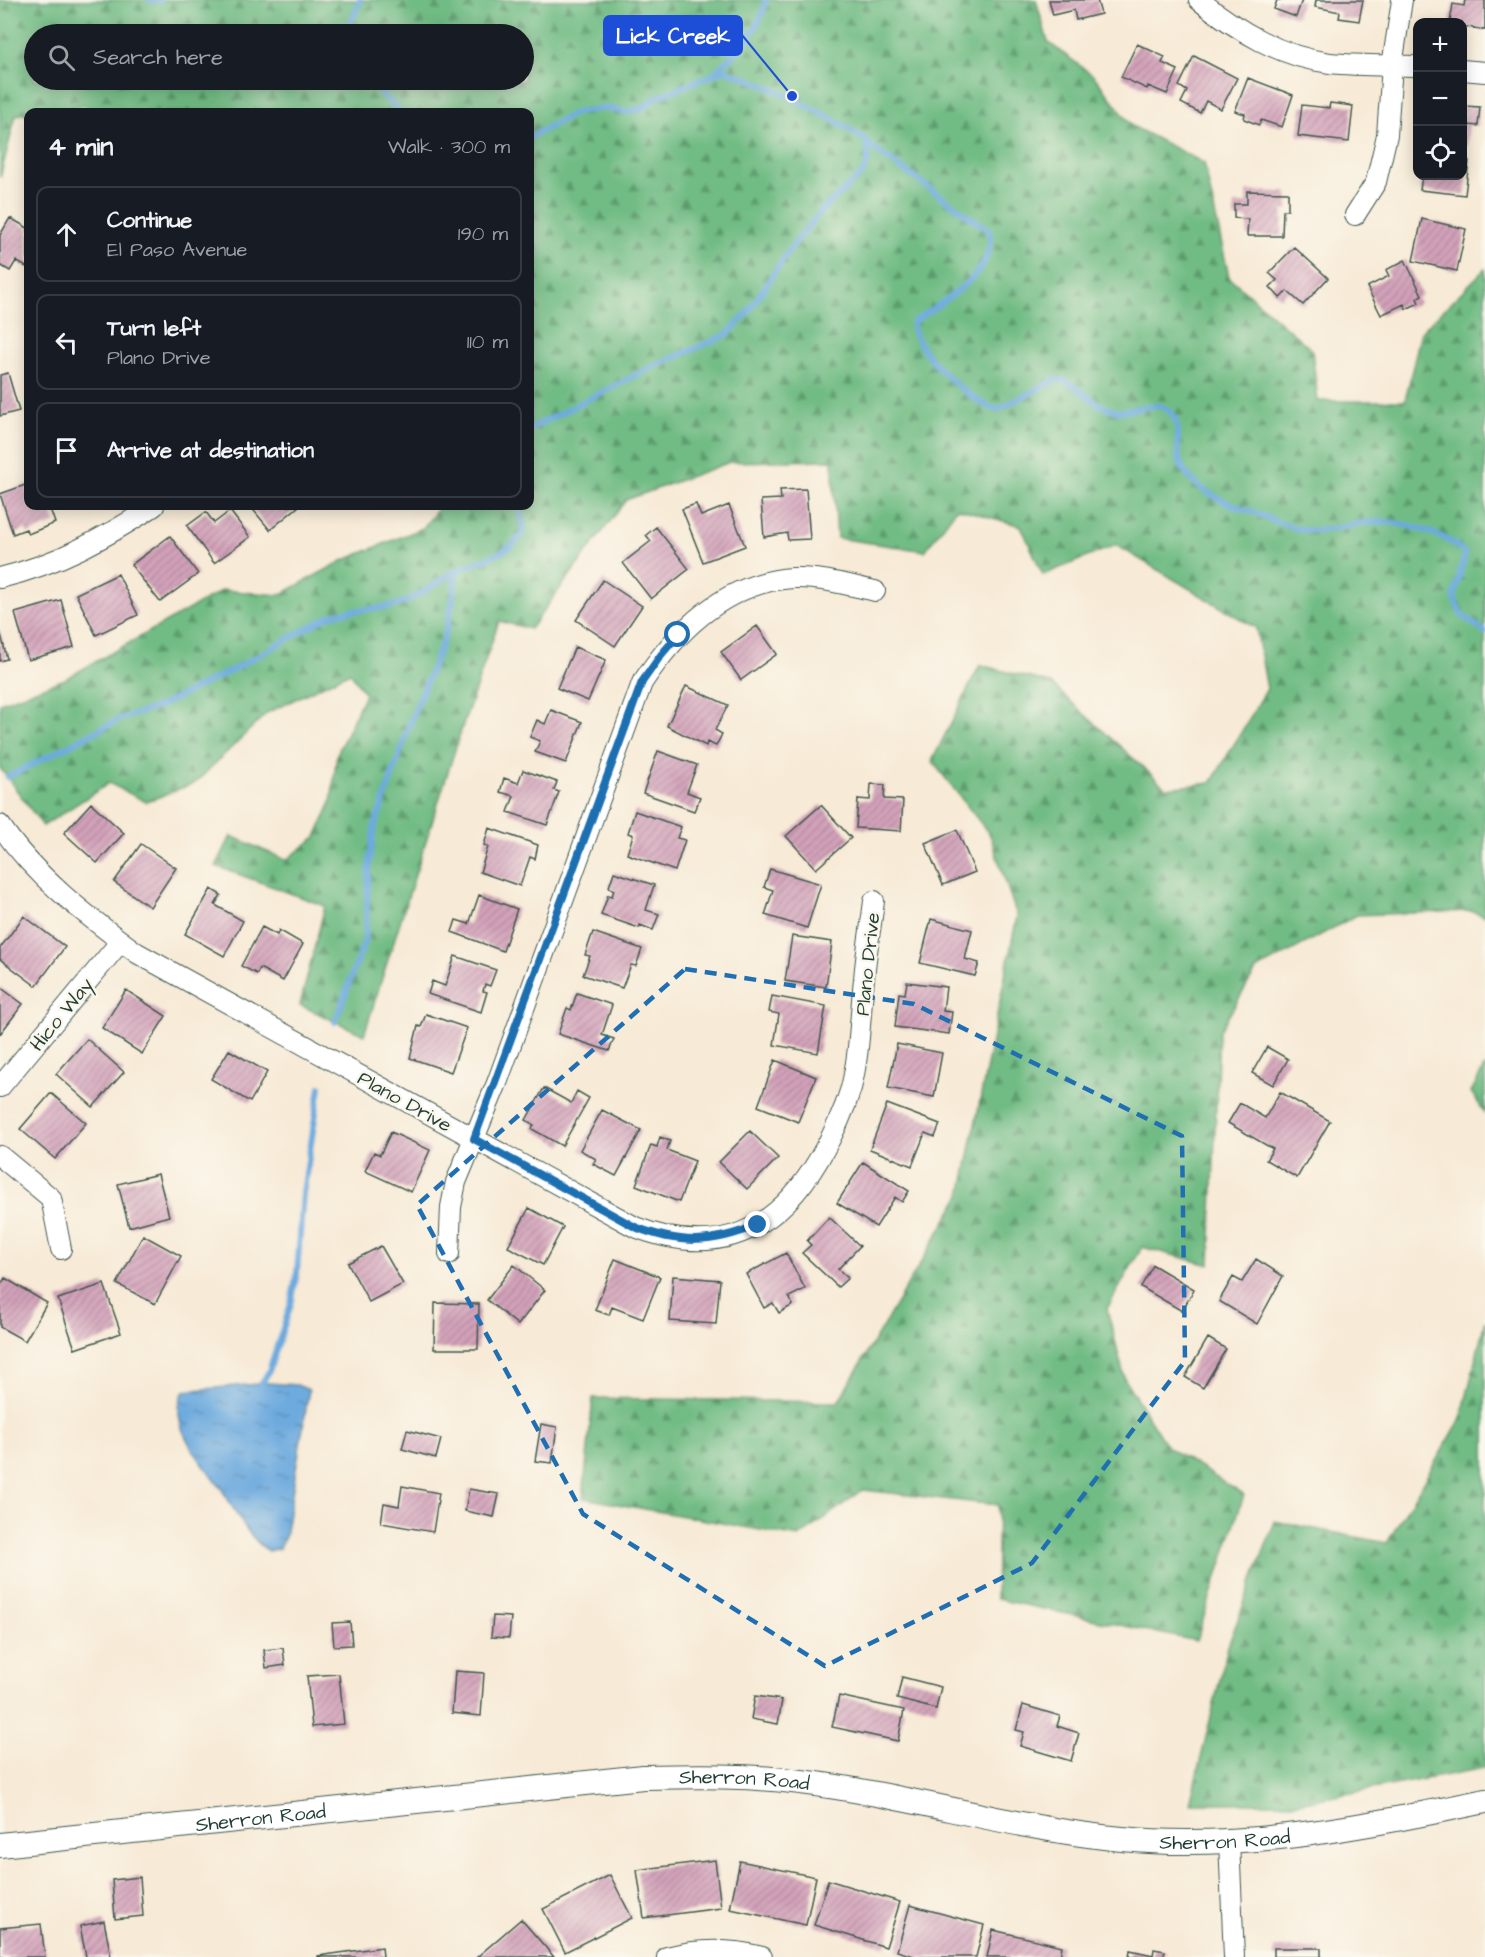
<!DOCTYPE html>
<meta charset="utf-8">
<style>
body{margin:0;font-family:"Architects Daughter",sans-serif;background:#242831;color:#f1f3f6}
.controls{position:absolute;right:18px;top:18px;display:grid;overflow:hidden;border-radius:12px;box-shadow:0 3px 15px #0003}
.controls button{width:54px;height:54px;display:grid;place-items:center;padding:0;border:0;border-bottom:2px solid #363941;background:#171b24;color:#f1f3f6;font:30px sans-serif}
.stop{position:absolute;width:18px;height:18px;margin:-14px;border:4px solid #1f6fb2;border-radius:50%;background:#fff}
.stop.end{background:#1f6fb2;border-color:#fff;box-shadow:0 2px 6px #0008}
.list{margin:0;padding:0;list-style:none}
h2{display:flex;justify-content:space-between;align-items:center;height:78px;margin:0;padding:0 24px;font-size:26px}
h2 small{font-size:20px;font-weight:400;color:#9ea1a6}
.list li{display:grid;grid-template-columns:39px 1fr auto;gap:18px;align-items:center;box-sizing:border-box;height:96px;margin:0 12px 12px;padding:0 12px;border:2px solid #363941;border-radius:12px}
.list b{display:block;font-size:22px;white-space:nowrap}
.list p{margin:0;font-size:20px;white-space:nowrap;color:#9ea1a6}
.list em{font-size:20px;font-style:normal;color:#9ea1a6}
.icon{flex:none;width:33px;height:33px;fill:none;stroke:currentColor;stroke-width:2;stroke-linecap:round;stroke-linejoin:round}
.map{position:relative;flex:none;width:1485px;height:1957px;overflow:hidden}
.search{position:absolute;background:#171b24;box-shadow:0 3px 15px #0003;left:24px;top:24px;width:510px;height:66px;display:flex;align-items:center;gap:15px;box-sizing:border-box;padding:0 21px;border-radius:33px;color:#9ea1a6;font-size:22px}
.panel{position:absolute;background:#171b24;box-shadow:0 3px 15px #0003;left:24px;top:108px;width:510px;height:402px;border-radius:12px}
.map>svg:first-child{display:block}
.forest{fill:url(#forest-firs);stroke:#487c5c;stroke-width:1.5;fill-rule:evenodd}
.water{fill:url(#water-ripples);stroke:#467489;stroke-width:1.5}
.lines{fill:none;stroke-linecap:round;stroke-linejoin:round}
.stream{stroke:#6daade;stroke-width:6}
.building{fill:url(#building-hatch)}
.minor-casing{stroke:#3f574c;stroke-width:22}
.major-casing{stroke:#3f574c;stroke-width:26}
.minor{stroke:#fff;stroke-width:20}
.major{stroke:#fff;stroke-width:24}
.route{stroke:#1f6fb2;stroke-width:8}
.marked{fill:none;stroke:#1f6fb2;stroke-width:4.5;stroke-dasharray:12 8;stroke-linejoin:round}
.labels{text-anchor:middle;stroke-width:5;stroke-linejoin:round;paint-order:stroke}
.street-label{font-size:20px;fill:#1f3d34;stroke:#fbf7ec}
.leader{fill:none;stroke:#1d4ed8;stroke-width:2}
.callout-dot{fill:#1d4ed8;stroke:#fbf7ec;stroke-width:2}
.callout{fill:#1d4ed8;stroke:#1d4ed8;stroke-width:2}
.callout-label{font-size:21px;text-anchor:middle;font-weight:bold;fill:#fff}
</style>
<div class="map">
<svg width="1485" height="1957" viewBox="0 0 1485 1957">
<defs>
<pattern id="forest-firs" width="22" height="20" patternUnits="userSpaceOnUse" patternTransform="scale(1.5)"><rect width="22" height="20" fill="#71bc84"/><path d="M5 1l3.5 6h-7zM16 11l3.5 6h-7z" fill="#5c9a6d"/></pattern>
<pattern id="water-ripples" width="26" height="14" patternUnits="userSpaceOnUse" patternTransform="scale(1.5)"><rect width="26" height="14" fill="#6daade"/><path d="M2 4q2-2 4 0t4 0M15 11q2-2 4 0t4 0" fill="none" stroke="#598cb5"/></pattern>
<pattern id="building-hatch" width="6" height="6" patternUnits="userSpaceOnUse" patternTransform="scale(1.5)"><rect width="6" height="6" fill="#d3a2ba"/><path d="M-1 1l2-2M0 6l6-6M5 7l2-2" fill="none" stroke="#ab8598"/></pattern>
</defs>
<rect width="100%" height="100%" fill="#fbf7ec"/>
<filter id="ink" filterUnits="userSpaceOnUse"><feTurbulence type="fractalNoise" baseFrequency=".0167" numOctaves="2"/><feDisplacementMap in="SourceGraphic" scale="12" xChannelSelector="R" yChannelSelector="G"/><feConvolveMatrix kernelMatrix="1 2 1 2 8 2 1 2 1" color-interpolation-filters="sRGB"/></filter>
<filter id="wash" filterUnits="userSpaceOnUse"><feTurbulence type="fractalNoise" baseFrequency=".008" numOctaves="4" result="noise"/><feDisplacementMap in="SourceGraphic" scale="24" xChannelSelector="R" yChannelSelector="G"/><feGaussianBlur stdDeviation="1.35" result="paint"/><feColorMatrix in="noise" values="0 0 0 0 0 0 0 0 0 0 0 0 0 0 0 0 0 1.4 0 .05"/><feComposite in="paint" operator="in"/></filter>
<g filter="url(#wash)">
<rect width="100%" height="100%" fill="#f7ead6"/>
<path class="forest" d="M 0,0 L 1036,0 L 1048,42 L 1094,76 L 1132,126 L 1204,163 L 1229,277 L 1312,350 L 1318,401 L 1405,401 L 1421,332 L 1485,269 L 1485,916 L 1471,911 L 1357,915 L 1256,970 L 1219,1032 L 1210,1265 L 1142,1247 L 1107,1309 L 1125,1380 L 1167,1447 L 1244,1495 L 1196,1641 L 996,1599 L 998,1505 L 863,1490 L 799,1537 L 583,1498 L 593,1398 L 838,1402 L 961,1195 L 1017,916 L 990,835 L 932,761 L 980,665 L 1050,683 L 1166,788 L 1211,783 L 1267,689 L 1256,628 L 1116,545 L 1043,575 L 1021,526 L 957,508 L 925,551 L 837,538 L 832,460 L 730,462 L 626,500 L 530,629 L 499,621 L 461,731 L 364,1035 L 300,1005 L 325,906 L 216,866 L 231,836 L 286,860 L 316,837 L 331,802 L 337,754 L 365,694 L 350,672 L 267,713 L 195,783 L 146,802 L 109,783 L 43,826 L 0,768 L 0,703 L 65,679 L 223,590 L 280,595 L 342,561 L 423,528 L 440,506 L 530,506 L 530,112 L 93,112 L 84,106 L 16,115 L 0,178 ZM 34,34 L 524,34 L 524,80 L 34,80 Z
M 1485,1066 L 1485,1113 L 1471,1092 Z
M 1485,1321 L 1485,1768 L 1298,1803 L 1190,1803 L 1228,1646 L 1275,1521 L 1387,1543 L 1461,1419 Z"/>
<path class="water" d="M 268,1383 L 297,1385 L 309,1390 L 285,1537 L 279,1548 L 268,1551 C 247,1536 238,1515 224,1493 C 207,1466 164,1427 184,1391 Z"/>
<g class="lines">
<path class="stream" d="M 149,0 L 160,0
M 347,34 L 360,0
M 715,72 C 739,50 759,33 766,0
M 368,80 L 400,112
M 530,137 L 577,112 L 605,108 L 626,112 L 642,109 L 657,97 L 725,70 C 776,88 822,111 867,141 L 868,160 L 864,172 L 821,211 L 790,249 L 747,314 L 732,330 L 724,336 L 650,368 L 530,429
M 867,144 L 990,231 C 997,273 942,302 913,322 C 911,350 972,403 997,410 L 1057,379 C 1080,383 1092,407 1116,411 C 1133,413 1159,396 1172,414 C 1180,424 1177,442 1178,454 C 1182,485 1224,503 1250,511 C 1267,517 1287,528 1306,530 C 1328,533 1351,523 1373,522 C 1399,520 1449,534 1465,554 L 1454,598 L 1462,615 L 1485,632
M 8,777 L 120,719 L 158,707 L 238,667 L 329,616 C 350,608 374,611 396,605 C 418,599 436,582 456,571 C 475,561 507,555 520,537 C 526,529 521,514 519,506
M 335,1022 L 365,940 L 369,867 L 374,829 L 413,715 L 444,638 L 453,600 L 456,571
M 258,1390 L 269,1371 L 291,1304 L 297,1273 L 303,1193 L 320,1087"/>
</g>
<g id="blocks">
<path class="building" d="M 1049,0 L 1097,0 L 1101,14 L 1076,20 L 1074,10 L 1053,15 Z
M 1277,0 L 1302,0 L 1296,17 L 1274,9 Z
M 1316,0 L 1363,0 L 1359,21 L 1339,18 L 1340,12 L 1315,7 Z
M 1465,0 L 1485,0 L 1485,30 L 1462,26 L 1462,22 L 1450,22 L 1453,4 L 1464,6 Z
M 1137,44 L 1165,57 L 1162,63 L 1178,70 L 1167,94 L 1148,86 L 1147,89 L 1121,77 Z
M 1194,56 L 1237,78 L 1221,109 L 1206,101 L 1200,113 L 1181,103 L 1187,91 L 1179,86 Z
M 1248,78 L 1293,95 L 1282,127 L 1261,120 L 1259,125 L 1244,119 L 1245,114 L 1235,111 Z
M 1330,103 L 1353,106 L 1349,142 L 1298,136 L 1302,105 L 1329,108 Z
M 1462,106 L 1480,107 L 1478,126 L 1469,125 L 1467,146 L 1462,145 Z
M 1462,160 L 1469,161 L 1465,195 L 1420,190 L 1422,176 L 1462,176 Z
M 1247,191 L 1288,192 L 1288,210 L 1283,210 L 1282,236 L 1247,236 L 1248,219 L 1234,218 L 1234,204 L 1247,204 Z
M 10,218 L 28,228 L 28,268 L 16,261 L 10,271 L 0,265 L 0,235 Z
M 1422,219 L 1466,229 L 1457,271 L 1413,261 Z
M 1294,247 L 1328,278 L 1303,305 L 1287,291 L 1280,298 L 1270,287 L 1277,280 L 1269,273 Z
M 1405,260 L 1422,295 L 1417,298 L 1419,303 L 1406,309 L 1404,304 L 1381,315 L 1367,287 L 1389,276 L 1386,270 Z
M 8,373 L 19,411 L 0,416 L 0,375 Z
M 28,484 L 28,506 L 49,506 L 55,523 L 28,534 L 26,529 L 13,534 L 0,494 Z
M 806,489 L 810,539 L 788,540 L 787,533 L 764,537 L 761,500 L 781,499 L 780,490 Z
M 696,504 L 701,516 L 729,505 L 745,546 L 703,562 L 682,509 Z
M 250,506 L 299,506 L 270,530 Z
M 230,511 L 250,537 L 214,563 L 187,526 L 206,512 L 214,523 Z
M 656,527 L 689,569 L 651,599 L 623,563 L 651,541 L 646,535 Z
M 170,536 L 198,574 L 160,602 L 131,565 Z
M 118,574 L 138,615 L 96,635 L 76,594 Z
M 603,580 L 642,606 L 615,646 L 576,620 Z
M 61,600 L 74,647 L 28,660 L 15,613 Z
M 757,626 L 777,654 L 741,680 L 721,652 Z
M 0,630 L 7,659 L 0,661 Z
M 575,647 L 606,660 L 588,701 L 557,688 Z
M 686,686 L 728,705 L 715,730 L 722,734 L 716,746 L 707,742 L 706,746 L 667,726 Z
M 551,710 L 582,722 L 566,763 L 535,752 L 540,741 L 530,737 L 537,720 L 545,724 Z
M 658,751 L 697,765 L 687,792 L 700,797 L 694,811 L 643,793 Z
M 523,770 L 557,782 L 554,790 L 559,792 L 547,825 L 508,812 L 514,796 L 500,792 L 504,778 L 518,783 Z
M 871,784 L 885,785 L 884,799 L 903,800 L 901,831 L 856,828 L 858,799 L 870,800 Z
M 91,803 L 124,833 L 97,863 L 64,833 Z
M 821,805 L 851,838 L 816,869 L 786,836 Z
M 635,811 L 681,827 L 677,838 L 685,840 L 675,871 L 627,854 L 633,835 L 628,833 Z
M 489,828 L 538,845 L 535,859 L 530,857 L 520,886 L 480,872 L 488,847 L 484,845 Z
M 957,830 L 975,872 L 943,885 L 925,843 Z
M 141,844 L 176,868 L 150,907 L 114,882 Z
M 770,869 L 821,884 L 807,928 L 765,915 L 773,890 L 764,887 Z
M 614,872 L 654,885 L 646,910 L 659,914 L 653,930 L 640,925 L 639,928 L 601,915 L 608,895 L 612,896 L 614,890 L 609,887 Z
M 211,889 L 221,895 L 215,905 L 243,921 L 224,956 L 185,934 Z
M 479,895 L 517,909 L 503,951 L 452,932 L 456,920 L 469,924 Z
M 24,916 L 65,947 L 36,986 L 0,959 L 0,948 Z
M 931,919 L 972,930 L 965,959 L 979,963 L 975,976 L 920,963 Z
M 262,927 L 277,935 L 279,930 L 303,944 L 283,981 L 260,968 L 257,974 L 241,966 Z
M 593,932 L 642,949 L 636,966 L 631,965 L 622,988 L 583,975 L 590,956 L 585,955 Z
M 792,936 L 832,942 L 826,987 L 785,981 Z
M 455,956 L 496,970 L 490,986 L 485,984 L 483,991 L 487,992 L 481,1012 L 428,994 L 432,981 L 445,986 Z
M 907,982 L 946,987 L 943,1011 L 952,1012 L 949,1034 L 895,1027 L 899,993 L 905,994 Z
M 0,987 L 23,1004 L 0,1034 Z
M 126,990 L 166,1016 L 142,1054 L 102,1028 Z
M 577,993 L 612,1005 L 602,1035 L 614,1039 L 609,1051 L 558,1034 L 567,1008 L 571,1010 Z
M 772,996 L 826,1006 L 818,1053 L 774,1045 L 779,1014 L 769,1012 Z
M 426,1014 L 467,1028 L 451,1072 L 410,1058 L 418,1026 L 421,1027 Z
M 87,1039 L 124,1072 L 93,1107 L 56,1074 Z
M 897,1044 L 942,1053 L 934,1097 L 888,1088 Z
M 1267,1047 L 1288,1059 L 1273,1085 L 1252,1073 Z
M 229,1050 L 267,1072 L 250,1102 L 211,1079 Z
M 775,1060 L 816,1077 L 798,1122 L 758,1106 Z
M 544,1088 L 571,1103 L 577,1091 L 589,1098 L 562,1146 L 532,1129 L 534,1125 L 526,1120 Z
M 1280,1092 L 1330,1121 L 1297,1178 L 1266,1160 L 1273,1149 L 1228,1123 L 1240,1103 L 1265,1118 Z
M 51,1093 L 86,1123 L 55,1159 L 20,1129 Z
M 887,1104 L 940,1124 L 935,1137 L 925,1133 L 912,1166 L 870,1149 Z
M 602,1110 L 641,1130 L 616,1176 L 593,1164 L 596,1159 L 580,1150 Z
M 750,1131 L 778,1158 L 747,1189 L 719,1162 Z
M 391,1132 L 430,1150 L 411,1192 L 365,1171 L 374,1152 L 380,1155 Z
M 660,1137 L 670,1141 L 667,1150 L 695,1161 L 679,1202 L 636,1185 L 651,1145 L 657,1147 Z
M 863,1162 L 909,1191 L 902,1202 L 895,1197 L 876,1227 L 837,1203 Z
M 158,1174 L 169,1216 L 129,1227 L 118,1184 Z
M 529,1208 L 563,1227 L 543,1265 L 508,1247 Z
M 829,1217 L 860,1246 L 838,1269 L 848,1278 L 838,1287 L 802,1253 L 811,1245 L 807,1241 Z
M 143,1235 L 181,1256 L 155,1304 L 117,1284 Z
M 381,1246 L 403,1284 L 369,1302 L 348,1263 Z
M 786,1253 L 805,1289 L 789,1297 L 793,1305 L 779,1313 L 773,1303 L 764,1308 L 746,1274 Z
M 615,1259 L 660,1277 L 643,1319 L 612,1307 L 609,1315 L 595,1310 Z
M 1256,1259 L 1283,1276 L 1257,1324 L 1219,1301 L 1233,1277 L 1242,1282 Z
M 514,1265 L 545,1290 L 518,1325 L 487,1300 Z
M 1153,1265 L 1194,1289 L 1182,1311 L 1141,1287 Z
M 673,1276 L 720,1280 L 716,1324 L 670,1321 Z
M 5,1278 L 47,1303 L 25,1341 L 0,1327 L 0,1286 Z
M 104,1284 L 121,1333 L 75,1349 L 58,1299 Z
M 435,1303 L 479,1304 L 478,1349 L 434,1349 Z
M 1208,1338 L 1226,1349 L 1203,1388 L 1185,1377 Z
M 541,1424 L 557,1427 L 552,1463 L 535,1461 Z
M 407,1430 L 441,1439 L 436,1458 L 402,1449 Z
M 402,1486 L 439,1493 L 433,1532 L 381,1523 L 384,1503 L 399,1506 Z
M 469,1489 L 499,1494 L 494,1517 L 465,1511 Z
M 493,1616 L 511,1617 L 509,1638 L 491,1637 Z
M 350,1622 L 352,1645 L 334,1646 L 332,1623 Z
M 283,1648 L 285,1665 L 266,1668 L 264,1650 Z
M 455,1671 L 484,1673 L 481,1716 L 452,1713 Z
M 339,1674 L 344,1724 L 312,1727 L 307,1676 Z
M 902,1677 L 941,1687 L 936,1709 L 897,1699 Z
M 755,1696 L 782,1700 L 778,1724 L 751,1719 Z
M 839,1696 L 904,1710 L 898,1741 L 832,1727 Z
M 1023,1705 L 1060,1716 L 1057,1726 L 1079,1733 L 1071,1761 L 1020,1746 L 1024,1732 L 1016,1730 Z
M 715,1860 L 721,1908 L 644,1918 L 637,1870 Z
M 740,1861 L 816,1877 L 806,1925 L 730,1909 Z
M 610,1875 L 632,1918 L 565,1952 L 543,1909 Z
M 140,1877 L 143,1916 L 115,1919 L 112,1880 Z
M 828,1880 L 900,1902 L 886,1947 L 814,1925 Z
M 910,1905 L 984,1925 L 976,1957 L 917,1957 L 897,1951 Z
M 521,1919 L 554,1957 L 477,1957 Z
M 104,1921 L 111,1957 L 86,1957 L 80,1926 Z
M 41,1924 L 45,1957 L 0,1957 L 0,1928 Z
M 993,1930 L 1062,1946 L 1060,1957 L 987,1957 Z
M 382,1947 L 383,1957 L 318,1957 L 318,1956 Z
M 1274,1948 L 1321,1948 L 1321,1957 L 1274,1957 Z
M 1154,1949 L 1165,1951 L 1163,1957 L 1129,1957 L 1130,1950 L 1153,1955 Z"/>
</g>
</g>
<g filter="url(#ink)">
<use href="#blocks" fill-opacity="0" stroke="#3f574c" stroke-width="1.5"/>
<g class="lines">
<g class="minor-casing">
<path id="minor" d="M 1199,0 C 1237,30 1280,57 1330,63 C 1359,66 1389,65 1418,66
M 1462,70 L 1485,72
M 1355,215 L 1376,182 L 1387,135 L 1392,66 L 1402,0
M 0,578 C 58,564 105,538 154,506
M 0,825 C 35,877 87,916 137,953 L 635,1227 C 717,1259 776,1232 819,1159 C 832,1137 844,1112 851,1088 C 860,1052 860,1015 864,979 C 866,953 871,927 874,901
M 0,1087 L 121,941
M 0,1156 L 51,1198 L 61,1249
M 449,1254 L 451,1207 L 456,1182 L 497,1083 L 642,683 C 677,630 726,582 793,578 C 820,577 848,585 875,591
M 1229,1841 L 1234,1957
M 667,1957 C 698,1949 731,1949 762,1957"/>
</g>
<g class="major-casing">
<g id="major">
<path id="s1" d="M 0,1845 L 643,1777 C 696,1776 748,1775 801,1782 C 909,1795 1014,1829 1122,1839 C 1246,1851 1365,1826 1485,1801"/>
</g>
</g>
<use href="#minor" class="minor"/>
<use href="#major" class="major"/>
</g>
</g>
<g class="lines" filter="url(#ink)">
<path class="route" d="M 678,635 L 661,655 L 642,682 L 474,1139 L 635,1227 C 681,1245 712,1244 758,1225"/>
</g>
<path class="marked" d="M 685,969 L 914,1004 L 1182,1136 L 1185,1361 L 1032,1563 L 825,1666 L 583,1514 L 417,1205 Z"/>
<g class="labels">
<g class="street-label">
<text transform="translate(867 964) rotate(-84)" y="7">Plano Drive</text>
<text transform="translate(61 1014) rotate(-51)" y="7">Hico Way</text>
<text transform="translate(405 1101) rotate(29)" y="7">Plano Drive</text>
<text dy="7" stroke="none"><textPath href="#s1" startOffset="748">Sherron Road</textPath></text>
<text dy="7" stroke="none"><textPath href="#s1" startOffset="262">Sherron Road</textPath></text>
<text dy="7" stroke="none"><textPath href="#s1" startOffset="1234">Sherron Road</textPath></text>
</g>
</g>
<path class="leader" d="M792 96L742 35"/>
<circle class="callout-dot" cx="792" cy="96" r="6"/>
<rect class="callout" x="604" y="16" width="138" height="39" rx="6"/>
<g class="callout-label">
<text x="673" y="43">Lick Creek</text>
</g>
</svg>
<div class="controls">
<button>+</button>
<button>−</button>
<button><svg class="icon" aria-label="locate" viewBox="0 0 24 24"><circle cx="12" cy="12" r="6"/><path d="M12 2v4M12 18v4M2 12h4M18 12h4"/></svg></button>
</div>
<div class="stop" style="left:678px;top:635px"></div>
<div class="stop end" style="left:758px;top:1225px"></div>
<div class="search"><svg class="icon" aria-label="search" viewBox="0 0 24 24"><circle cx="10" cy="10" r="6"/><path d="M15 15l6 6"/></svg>Search here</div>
<section class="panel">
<h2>4 min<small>Walk · 300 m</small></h2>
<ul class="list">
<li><svg class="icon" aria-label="ahead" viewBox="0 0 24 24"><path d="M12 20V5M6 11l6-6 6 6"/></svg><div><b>Continue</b><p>El Paso Avenue</p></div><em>190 m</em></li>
<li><svg class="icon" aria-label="left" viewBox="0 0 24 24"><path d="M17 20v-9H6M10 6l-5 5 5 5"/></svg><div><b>Turn left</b><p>Plano Drive</p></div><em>110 m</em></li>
<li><svg class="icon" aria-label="arrive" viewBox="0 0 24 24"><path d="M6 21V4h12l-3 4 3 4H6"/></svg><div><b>Arrive at destination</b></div></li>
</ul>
</section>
</div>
